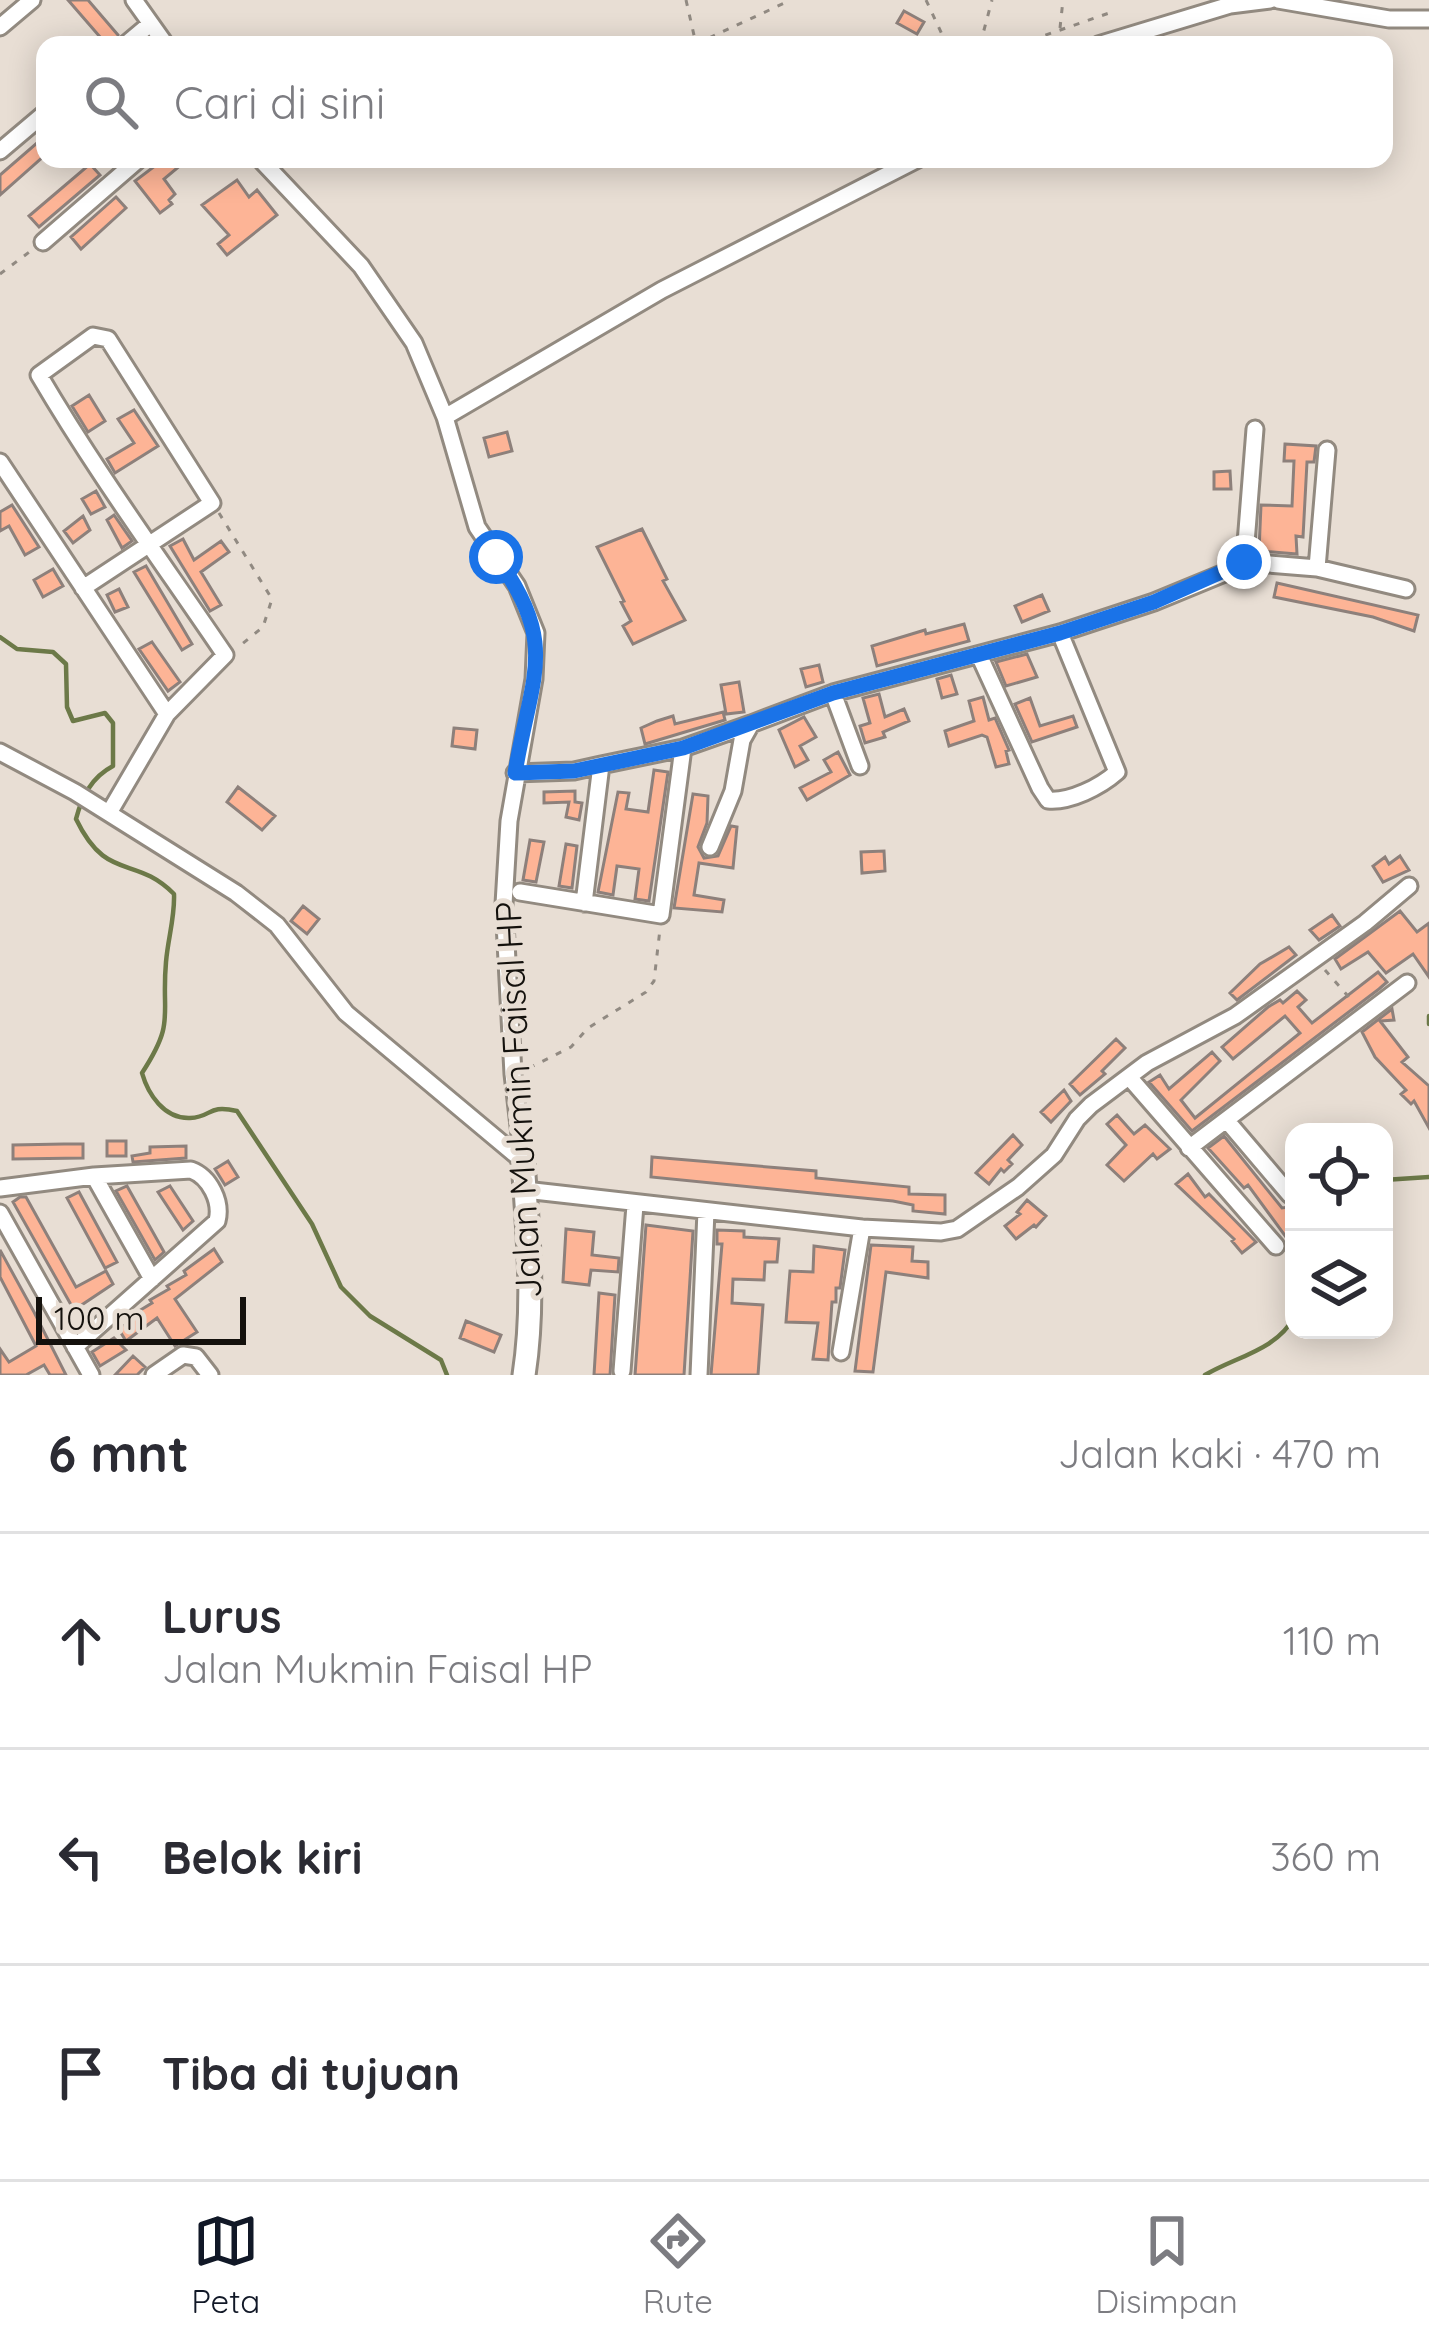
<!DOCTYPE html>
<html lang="id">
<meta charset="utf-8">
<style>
body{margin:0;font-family:Quicksand,sans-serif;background:#f2f2f3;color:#2b2b33}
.controls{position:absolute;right:36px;bottom:36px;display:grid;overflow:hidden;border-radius:24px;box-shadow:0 6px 30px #0003}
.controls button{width:108px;height:108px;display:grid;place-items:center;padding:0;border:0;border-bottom:3px solid #e1e1e2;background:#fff;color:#2b2b33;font:60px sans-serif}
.scale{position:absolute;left:36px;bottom:30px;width:210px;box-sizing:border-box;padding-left:12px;border:6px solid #14110d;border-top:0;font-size:33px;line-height:42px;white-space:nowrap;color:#14110d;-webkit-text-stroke:9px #e8ded4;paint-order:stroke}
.stop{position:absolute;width:36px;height:36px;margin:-27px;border:9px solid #1a73e8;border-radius:50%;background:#fff}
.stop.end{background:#1a73e8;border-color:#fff;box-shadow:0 3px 12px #0008}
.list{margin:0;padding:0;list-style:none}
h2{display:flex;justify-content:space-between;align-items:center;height:156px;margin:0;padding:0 48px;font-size:51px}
h2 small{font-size:39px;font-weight:400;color:#7c7c81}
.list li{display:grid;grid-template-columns:78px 1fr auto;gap:36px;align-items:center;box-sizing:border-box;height:216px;padding:0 48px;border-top:3px solid #e1e1e2}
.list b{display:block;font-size:45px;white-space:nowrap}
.list p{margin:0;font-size:39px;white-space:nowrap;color:#7c7c81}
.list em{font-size:39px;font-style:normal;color:#7c7c81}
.icon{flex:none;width:66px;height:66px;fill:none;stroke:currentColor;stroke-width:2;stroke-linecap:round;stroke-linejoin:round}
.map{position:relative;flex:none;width:1429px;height:1375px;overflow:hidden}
.search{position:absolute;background:#fff;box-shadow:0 6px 30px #0003;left:36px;right:36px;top:36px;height:132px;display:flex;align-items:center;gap:30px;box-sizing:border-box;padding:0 42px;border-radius:24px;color:#7c7c81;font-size:45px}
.sheet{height:804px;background:#fff}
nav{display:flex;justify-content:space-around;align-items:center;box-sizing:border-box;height:168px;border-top:3px solid #e1e1e2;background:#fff;font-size:33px;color:#7c7c81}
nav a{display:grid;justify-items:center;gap:6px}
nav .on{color:#111827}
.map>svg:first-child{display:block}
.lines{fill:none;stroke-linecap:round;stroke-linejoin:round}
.stream{stroke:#6c7948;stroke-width:4.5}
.building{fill:#fdb496;stroke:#8d807b;stroke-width:3}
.street-casing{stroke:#928a80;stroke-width:21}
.secondary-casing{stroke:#928a80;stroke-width:27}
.path{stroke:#918a82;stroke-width:3;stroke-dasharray:6 9;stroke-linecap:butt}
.street{stroke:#fff;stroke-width:15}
.secondary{stroke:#fff;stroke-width:21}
.route{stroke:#1a73e8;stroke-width:15}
.labels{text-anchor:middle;stroke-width:10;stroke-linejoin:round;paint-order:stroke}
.street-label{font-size:36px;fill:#14110d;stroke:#e8ded4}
</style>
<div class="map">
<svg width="1429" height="1375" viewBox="0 0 1429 1375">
<rect width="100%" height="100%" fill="#e8ded4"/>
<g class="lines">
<path class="stream" d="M 0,637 L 17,649 L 53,652 L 66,664 L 67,707 L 73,721 L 105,713 L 113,723 L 113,766 C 92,777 82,796 76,819 C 107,883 134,854 174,894 C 175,917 168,938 166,962 C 161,1017 176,1021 142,1073 C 148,1094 164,1119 190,1118 C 213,1117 207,1104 237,1111 L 312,1224 L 341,1287 L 370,1316 L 441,1360 L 447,1375
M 1429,1016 L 1429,1024
M 1384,1180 L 1429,1177
M 1205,1375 C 1235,1357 1277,1350 1294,1317"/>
</g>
<path class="building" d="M 68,0 L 88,0 L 118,35 L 113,45 L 107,45 Z
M 904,11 L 924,22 L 917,34 L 897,23 Z
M 45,136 L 45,155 L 0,195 L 0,175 Z
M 164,159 L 188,159 L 164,179 L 175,194 L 169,200 L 172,204 L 160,213 L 135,181 Z
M 90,164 L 100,175 L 39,227 L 29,216 Z
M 237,180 L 249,197 L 257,190 L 277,215 L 227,255 L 218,244 L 229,235 L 202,205 Z
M 116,197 L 126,208 L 81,249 L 71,237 Z
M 89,395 L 105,421 L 88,432 L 72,406 Z
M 134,410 L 158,446 L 115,473 L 107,459 L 134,443 L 118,419 Z
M 507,432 L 512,451 L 489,457 L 484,438 Z
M 1285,444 L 1316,446 L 1314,462 L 1307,462 L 1303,537 L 1296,536 L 1297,554 L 1259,551 L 1261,505 L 1292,506 L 1294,461 L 1284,461 Z
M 1230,471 L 1231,489 L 1214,489 L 1214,472 Z
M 96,491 L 105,507 L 91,514 L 82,499 Z
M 12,505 L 39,547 L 25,555 L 9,526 L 0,531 L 0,512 Z
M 114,515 L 132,541 L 122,548 L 107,520 Z
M 83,516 L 90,530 L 73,543 L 64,531 Z
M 642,529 L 667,579 L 663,581 L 685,620 L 633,644 L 623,626 L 631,621 L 621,602 L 624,601 L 597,547 Z
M 183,539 L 194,560 L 221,541 L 229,552 L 201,572 L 221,605 L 210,611 L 170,546 Z
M 146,566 L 192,644 L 182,650 L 134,572 Z
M 53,569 L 63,586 L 43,597 L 34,580 Z
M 1277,583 L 1418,615 L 1414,631 L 1373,617 L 1274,597 Z
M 119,589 L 128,607 L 115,612 L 107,595 Z
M 1042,595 L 1049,611 L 1022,622 L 1015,606 Z
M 964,624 L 969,641 L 877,666 L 872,646 L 925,630 L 926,634 Z
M 152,642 L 180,682 L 168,691 L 139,649 Z
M 1027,654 L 1037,677 L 1006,686 L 996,662 Z
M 819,665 L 823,682 L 806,687 L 801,669 Z
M 951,675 L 957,694 L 942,698 L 937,679 Z
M 739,682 L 744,712 L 726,714 L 721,685 Z
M 879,694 L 885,717 L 904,709 L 909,721 L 883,732 L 885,737 L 865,743 L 860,726 L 870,723 L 863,698 Z
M 983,697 L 989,720 L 995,718 L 1009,750 L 1006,751 L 1009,764 L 996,767 L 987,737 L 982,735 L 949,746 L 945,731 L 974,721 L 969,701 Z
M 1030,698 L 1040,726 L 1073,716 L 1077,727 L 1032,742 L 1015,704 Z
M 723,712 L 725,720 L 645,744 L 641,728 L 657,721 L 673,716 L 675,724 Z
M 804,717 L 816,737 L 800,746 L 808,760 L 795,767 L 779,730 Z
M 454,728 L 477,730 L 475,749 L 452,746 Z
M 838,752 L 850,775 L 807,800 L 800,788 L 831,772 L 824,760 Z
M 654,770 L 668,772 L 649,901 L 635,899 L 639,869 L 617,866 L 613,895 L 598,892 L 618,792 L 629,793 L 626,809 L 648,812 Z
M 238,787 L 275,816 L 262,830 L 227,802 Z
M 575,791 L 575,802 L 582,803 L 579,820 L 566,817 L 569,802 L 544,803 L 544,792 Z
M 693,794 L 708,796 L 707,823 L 698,847 L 704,858 L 718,856 L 731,826 L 737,827 L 733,868 L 699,863 L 694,895 L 724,900 L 722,912 L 674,908 Z
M 530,840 L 544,842 L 536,882 L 523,880 Z
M 566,844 L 577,846 L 572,888 L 559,886 Z
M 884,851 L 885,871 L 862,873 L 861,852 Z
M 1400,856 L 1409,870 L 1383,882 L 1373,866 L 1385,857 L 1389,864 Z
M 303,906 L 319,919 L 307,934 L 291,921 Z
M 1400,911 L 1417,932 L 1429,923 L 1429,977 L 1413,954 L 1386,973 L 1368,952 L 1341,969 L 1335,959 Z
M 1332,915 L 1340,926 L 1319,940 L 1310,930 Z
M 1289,947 L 1296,955 L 1237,1000 L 1230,993 L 1260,964 Z
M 1378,972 L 1387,982 L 1379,989 L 1192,1131 L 1149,1082 L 1160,1075 L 1169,1089 L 1212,1052 L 1220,1061 L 1181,1100 L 1195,1118 L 1300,1033 L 1285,1016 L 1233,1059 L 1222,1047 L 1268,1007 L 1280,1000 L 1283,1003 L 1297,991 L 1306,1000 L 1298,1007 L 1312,1023 Z
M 1392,1009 L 1394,1020 L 1380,1021 L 1408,1057 L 1402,1062 L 1429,1086 L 1429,1128 L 1414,1101 L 1411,1104 L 1401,1094 L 1406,1090 L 1375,1057 L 1362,1032 Z
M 1116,1039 L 1125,1048 L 1102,1071 L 1105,1074 L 1080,1095 L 1070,1084 Z
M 1064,1090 L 1071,1101 L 1051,1122 L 1041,1112 Z
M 1117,1115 L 1134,1134 L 1145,1125 L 1170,1149 L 1157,1159 L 1153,1154 L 1124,1181 L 1107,1165 L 1126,1145 L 1107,1124 Z
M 1013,1135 L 1022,1145 L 1008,1160 L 1012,1164 L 1004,1172 L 1001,1169 L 989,1184 L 976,1173 Z
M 1224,1136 L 1282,1208 L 1289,1207 L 1294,1215 L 1294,1248 L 1248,1185 L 1244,1188 L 1208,1148 Z
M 107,1141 L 126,1141 L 126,1156 L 107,1156 Z
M 64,1144 L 83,1144 L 83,1158 L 13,1159 L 13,1145 Z
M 186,1146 L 186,1158 L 133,1162 L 132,1156 L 150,1153 L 150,1147 Z
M 652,1157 L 816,1171 L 816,1178 L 909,1187 L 909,1194 L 945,1195 L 945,1214 L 913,1211 L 913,1205 L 893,1201 L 651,1177 Z
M 228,1161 L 238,1177 L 225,1185 L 215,1169 Z
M 1188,1174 L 1205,1197 L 1209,1194 L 1256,1242 L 1242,1253 L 1232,1241 L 1234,1239 L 1176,1184 Z
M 127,1186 L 164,1252 L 155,1260 L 116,1191 Z
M 170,1186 L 193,1221 L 183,1230 L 158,1192 Z
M 79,1192 L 117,1262 L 105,1268 L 67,1198 Z
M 20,1197 L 26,1197 L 76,1287 L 106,1271 L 113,1284 L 74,1310 L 13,1202 Z
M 1027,1200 L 1046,1216 L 1036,1227 L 1034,1225 L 1016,1239 L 1005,1226 L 1020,1214 L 1017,1212 Z
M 646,1225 L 693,1231 L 684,1375 L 635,1375 Z
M 566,1229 L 594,1232 L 592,1255 L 619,1258 L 618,1272 L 591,1270 L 589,1285 L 563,1282 Z
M 717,1230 L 744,1231 L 744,1237 L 779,1239 L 777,1262 L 765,1262 L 764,1280 L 733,1279 L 732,1303 L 763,1305 L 758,1375 L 711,1375 L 722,1244 L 717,1244 Z
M 871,1245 L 913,1247 L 912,1261 L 928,1262 L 928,1278 L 886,1272 L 873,1372 L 855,1371 Z
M 814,1246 L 845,1250 L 840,1288 L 836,1288 L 836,1302 L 832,1302 L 828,1360 L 813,1359 L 818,1323 L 786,1322 L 790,1271 L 813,1272 Z
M 214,1249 L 222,1262 L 175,1299 L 197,1332 L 175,1346 L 157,1318 L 126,1341 L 118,1328 L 136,1317 L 134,1314 L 152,1303 L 150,1300 L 169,1289 L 167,1286 L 186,1275 L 184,1271 Z
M 0,1250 L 34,1312 L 66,1375 L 50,1375 L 44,1365 L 26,1375 L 0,1375 L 0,1349 L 9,1362 L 36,1346 L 0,1277 Z
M 599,1293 L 615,1295 L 610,1375 L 594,1375 Z
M 466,1321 L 501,1335 L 494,1352 L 460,1338 Z
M 114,1338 L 126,1350 L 100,1366 L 92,1352 Z
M 133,1356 L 145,1367 L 137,1375 L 115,1375 Z"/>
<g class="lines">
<g class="street-casing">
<path id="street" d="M 134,0 L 166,45
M 1278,0 L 1389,19 L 1429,19
M 0,27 L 32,0
M 125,45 L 150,24
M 1098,45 L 1230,5 L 1270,0
M 0,151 L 45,113
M 260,159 L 361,266 L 414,343 L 445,417 L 477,527 L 517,586 L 536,633 L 534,679 L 509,821 L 504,904 L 513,1074 L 523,1161
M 43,242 L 139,159
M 445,417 L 662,290 L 918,159
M 0,462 L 167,714
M 1244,562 L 1317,568 L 1406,589
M 1317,568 L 1327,450
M 83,588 L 212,503 L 108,339 L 93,336 L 39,375 C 96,472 162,562 225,655 L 167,714 L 109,813
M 979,655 L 1040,788 L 1048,800 C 1070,802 1100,787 1117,772 L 1060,633
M 833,693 L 860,766
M 0,752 L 75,792 L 236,893 L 277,925 L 346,1013 L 523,1161
M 515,773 L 574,771 L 601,765
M 710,847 L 733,791 L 742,740 L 751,724 L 833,693 L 1060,633 L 1154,602 L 1239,567 L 1245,556 L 1255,429
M 520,892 L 661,915 L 683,748
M 584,903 L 601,765 L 683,748 L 751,724
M 1129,1077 L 1276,1246
M 1228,1122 L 1290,1195
M 1189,1148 L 1407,983
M 94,1176 L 152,1279
M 0,1188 L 94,1176 L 191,1170 C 210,1177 222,1202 217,1221 L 75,1347
M 525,1190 L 862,1228 L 941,1232 L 957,1229 L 1018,1187 L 1054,1155 L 1077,1119 L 1091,1105 L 1147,1063 L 1235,1016 L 1365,923 L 1409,886
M 0,1213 L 91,1375
M 841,1352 L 862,1228
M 622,1371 L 635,1205
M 154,1375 L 183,1355 L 196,1357 L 210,1375
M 699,1375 L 706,1211"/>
</g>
<g class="secondary-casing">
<path id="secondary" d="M 523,1161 C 528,1233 535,1304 524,1375"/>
</g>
<path class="path" d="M 686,0 L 696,44 L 791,0
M 926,0 L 947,45
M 1060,28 L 1063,0
M 980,45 L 992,0
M 1017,45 L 1115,11
M 0,274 L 32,250
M 219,513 L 272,599 L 263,627 L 237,648
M 1325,970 L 1354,1003
M 529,1068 L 571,1047 L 588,1028 L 646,992 L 654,981 L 660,929"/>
<use href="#street" class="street"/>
<use href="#secondary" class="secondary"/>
</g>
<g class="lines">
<path class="route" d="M 496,557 C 560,644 531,676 515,773 L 574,771 L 683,748 L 833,693 L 1060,633 L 1154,602 L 1244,562"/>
</g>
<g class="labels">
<g class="street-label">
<text transform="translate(518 1100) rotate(-93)" y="13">Jalan Mukmin Faisal HP</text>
</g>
</g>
</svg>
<div class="controls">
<button><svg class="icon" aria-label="locate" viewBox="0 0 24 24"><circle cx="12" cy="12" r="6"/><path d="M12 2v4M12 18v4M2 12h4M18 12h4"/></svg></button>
<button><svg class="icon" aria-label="layers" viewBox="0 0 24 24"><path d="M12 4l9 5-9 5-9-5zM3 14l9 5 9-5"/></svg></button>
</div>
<div class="scale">100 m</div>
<div class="stop" style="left:496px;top:557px"></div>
<div class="stop end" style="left:1244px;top:562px"></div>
<div class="search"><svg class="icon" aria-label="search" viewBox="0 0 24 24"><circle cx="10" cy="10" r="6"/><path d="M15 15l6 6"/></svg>Cari di sini</div>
</div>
<section class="sheet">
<h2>6 mnt<small>Jalan kaki · 470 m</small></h2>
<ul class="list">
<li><svg class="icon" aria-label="ahead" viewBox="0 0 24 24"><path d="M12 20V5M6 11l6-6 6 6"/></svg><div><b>Lurus</b><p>Jalan Mukmin Faisal HP</p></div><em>110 m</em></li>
<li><svg class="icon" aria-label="left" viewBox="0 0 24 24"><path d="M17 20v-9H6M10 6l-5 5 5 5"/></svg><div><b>Belok kiri</b></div><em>360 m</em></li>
<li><svg class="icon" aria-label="arrive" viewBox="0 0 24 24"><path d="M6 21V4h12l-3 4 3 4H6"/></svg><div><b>Tiba di tujuan</b></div></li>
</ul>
</section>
<nav>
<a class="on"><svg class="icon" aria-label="map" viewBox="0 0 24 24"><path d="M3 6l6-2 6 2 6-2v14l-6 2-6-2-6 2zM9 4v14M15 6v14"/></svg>Peta</a>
<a><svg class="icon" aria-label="directions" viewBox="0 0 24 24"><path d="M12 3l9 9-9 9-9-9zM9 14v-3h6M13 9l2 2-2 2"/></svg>Rute</a>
<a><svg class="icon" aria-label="saved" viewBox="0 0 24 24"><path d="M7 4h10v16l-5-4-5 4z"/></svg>Disimpan</a>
</nav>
